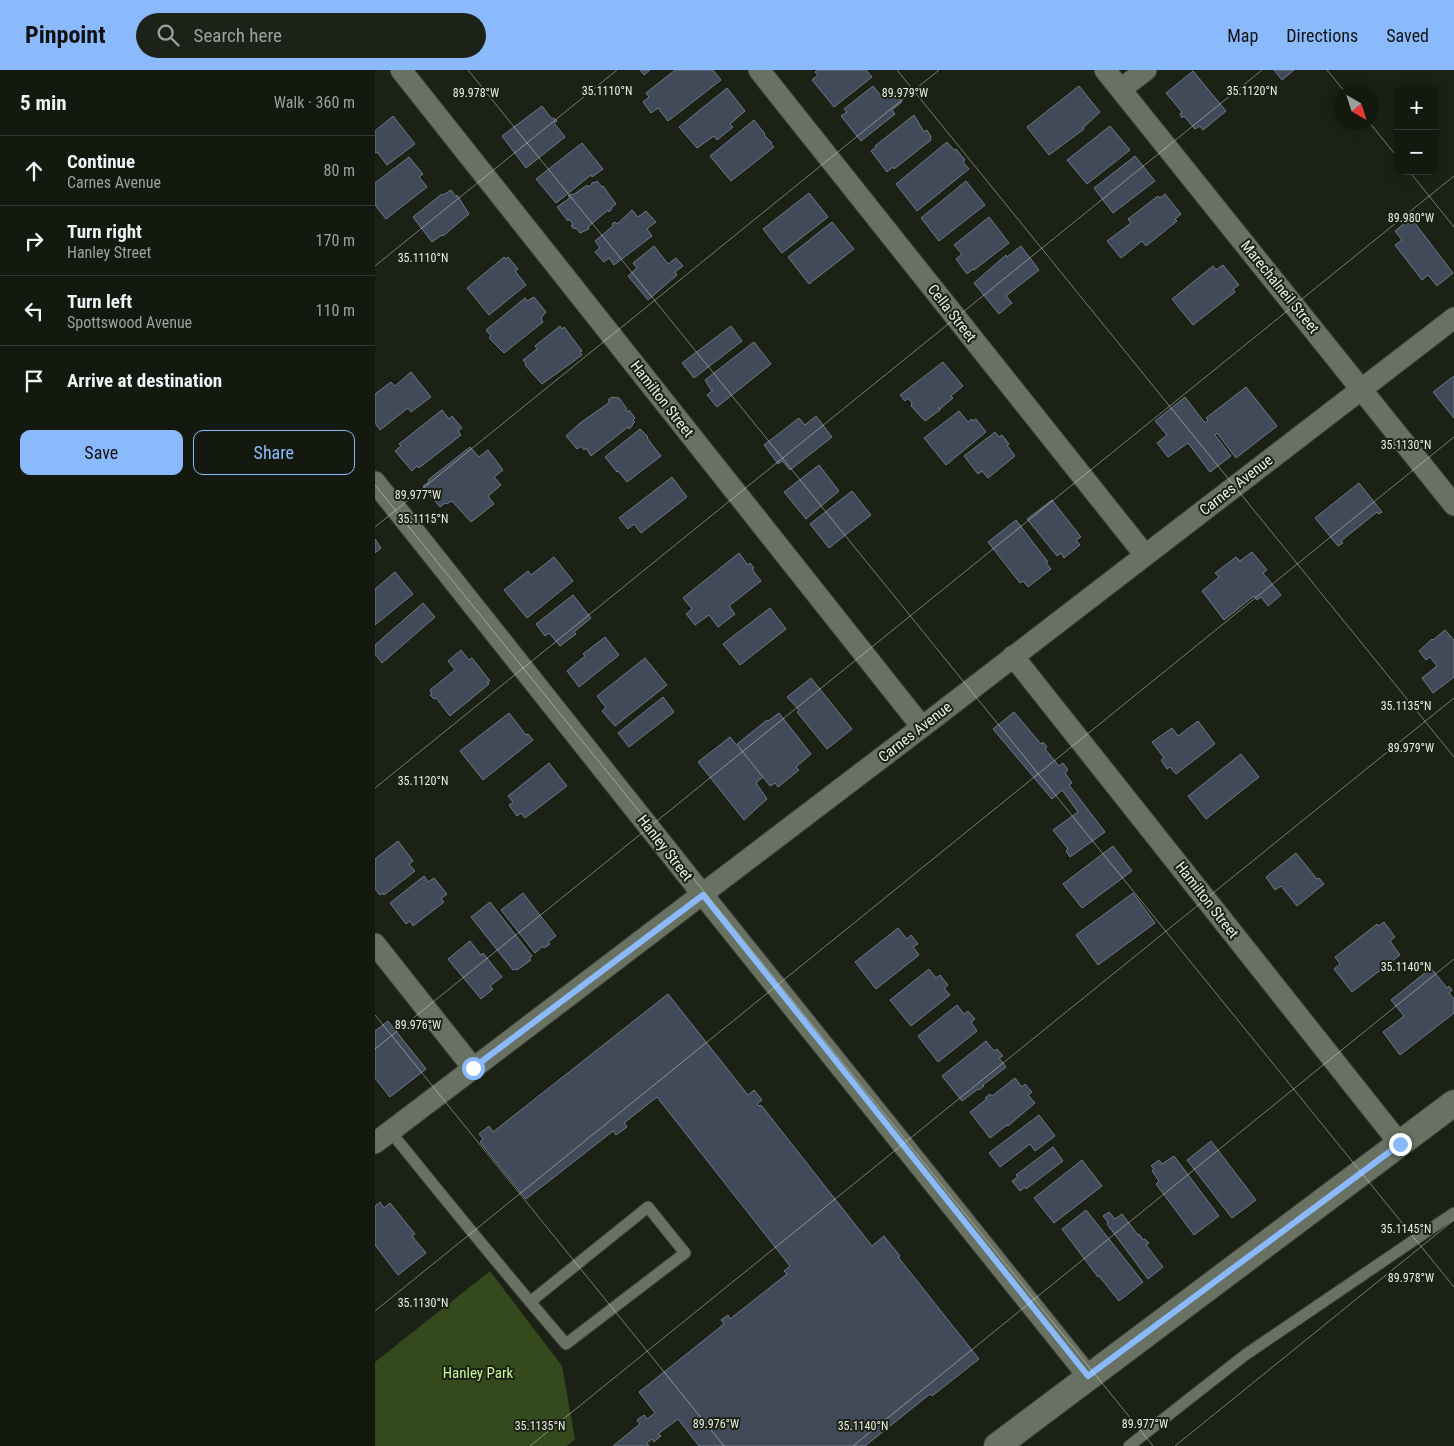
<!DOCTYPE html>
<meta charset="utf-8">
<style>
body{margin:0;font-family:"Roboto Condensed",sans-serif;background:#1d2219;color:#f1f3f6}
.controls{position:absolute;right:15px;top:15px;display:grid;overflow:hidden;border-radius:10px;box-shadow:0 2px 12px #0003}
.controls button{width:45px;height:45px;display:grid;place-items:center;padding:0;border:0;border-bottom:1px solid #333830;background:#141910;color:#f1f3f6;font:25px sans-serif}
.compass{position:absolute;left:959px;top:15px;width:45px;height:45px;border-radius:50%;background:#141910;box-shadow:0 2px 12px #0003;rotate:141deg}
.stop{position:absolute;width:15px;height:15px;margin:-11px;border:4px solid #8abafc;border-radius:50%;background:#fff}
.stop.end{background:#8abafc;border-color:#fff;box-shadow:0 1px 5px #0008}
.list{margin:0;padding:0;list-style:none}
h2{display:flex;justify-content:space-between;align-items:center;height:65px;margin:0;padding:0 20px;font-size:21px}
h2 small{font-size:16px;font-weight:400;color:#9da09f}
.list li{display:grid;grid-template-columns:32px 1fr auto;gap:15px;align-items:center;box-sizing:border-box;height:70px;padding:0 20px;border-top:1px solid #333830}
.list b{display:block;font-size:19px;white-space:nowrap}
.list p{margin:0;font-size:16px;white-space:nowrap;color:#9da09f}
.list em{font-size:16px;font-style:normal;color:#9da09f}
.actions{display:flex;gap:10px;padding:15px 20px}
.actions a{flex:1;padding:11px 0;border:1px solid #8abafc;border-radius:10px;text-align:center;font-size:18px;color:#8abafc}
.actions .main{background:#8abafc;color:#111}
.icon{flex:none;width:28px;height:28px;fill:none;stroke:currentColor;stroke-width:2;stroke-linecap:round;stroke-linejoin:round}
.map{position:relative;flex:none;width:1079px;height:1376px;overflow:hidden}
header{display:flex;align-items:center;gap:30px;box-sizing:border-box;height:70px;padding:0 25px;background:#8abafc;color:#111}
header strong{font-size:24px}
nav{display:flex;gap:28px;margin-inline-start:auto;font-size:18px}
.search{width:350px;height:45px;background:#1d2219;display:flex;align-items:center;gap:12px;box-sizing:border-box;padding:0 18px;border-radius:28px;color:#9da09f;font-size:19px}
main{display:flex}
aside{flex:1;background:#141910}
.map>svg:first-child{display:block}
.green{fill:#34491c}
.building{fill:#414a58;stroke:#6f7a88}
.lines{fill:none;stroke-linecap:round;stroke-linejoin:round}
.service-casing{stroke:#383d34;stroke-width:13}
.minor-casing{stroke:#383d34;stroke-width:23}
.tertiary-casing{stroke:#383d34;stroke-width:28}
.service{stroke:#697162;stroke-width:11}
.minor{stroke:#697162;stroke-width:21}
.tertiary{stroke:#697162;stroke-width:26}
.route{stroke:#8abafc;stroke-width:6}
.ticks{fill:none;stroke:#e9ede4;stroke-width:1;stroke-opacity:0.45}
.labels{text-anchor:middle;stroke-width:4;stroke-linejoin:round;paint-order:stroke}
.street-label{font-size:15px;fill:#e9ede4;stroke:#1b2115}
.park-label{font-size:15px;fill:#c7f598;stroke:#1b2115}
.ticks-label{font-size:12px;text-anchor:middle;fill:#e9ede4;stroke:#1b2115;stroke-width:4;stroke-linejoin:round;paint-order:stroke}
</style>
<header>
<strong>Pinpoint</strong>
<div class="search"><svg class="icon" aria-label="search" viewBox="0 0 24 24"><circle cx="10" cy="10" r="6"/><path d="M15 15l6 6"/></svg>Search here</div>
<nav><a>Map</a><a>Directions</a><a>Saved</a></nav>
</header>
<main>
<aside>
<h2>5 min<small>Walk · 360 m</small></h2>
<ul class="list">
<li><svg class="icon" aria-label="ahead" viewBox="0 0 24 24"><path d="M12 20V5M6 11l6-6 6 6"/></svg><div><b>Continue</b><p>Carnes Avenue</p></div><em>80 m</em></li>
<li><svg class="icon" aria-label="right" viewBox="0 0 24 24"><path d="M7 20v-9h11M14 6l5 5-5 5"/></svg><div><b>Turn right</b><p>Hanley Street</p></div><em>170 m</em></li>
<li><svg class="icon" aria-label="left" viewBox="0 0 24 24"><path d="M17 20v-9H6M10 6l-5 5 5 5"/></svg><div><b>Turn left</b><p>Spottswood Avenue</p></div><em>110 m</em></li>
<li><svg class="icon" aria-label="arrive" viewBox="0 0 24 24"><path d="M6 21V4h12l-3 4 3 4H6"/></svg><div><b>Arrive at destination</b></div></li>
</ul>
<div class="actions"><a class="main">Save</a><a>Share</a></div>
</aside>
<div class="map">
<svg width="1079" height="1376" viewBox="0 0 1079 1376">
<rect width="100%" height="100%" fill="#1b2115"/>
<path class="green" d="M 115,1201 L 187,1296 L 200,1369 L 192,1376 L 0,1376 L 0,1292 Z"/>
<path class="building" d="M 265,0 L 275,0 L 269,5 Z
M 300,0 L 338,0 L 346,10 L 293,51 L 283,38 L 276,43 L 268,32 L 274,27 L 271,23 Z
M 442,0 L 491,0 L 497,7 L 459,37 L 437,10 L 443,5 L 440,2 Z
M 899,0 L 919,0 L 907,10 Z
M 818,1 L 851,41 L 828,60 L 825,56 L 820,59 L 809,46 L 807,48 L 805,44 L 807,42 L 791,23 Z
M 498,16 L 506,26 L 517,19 L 527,32 L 517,40 L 520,44 L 486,71 L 466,46 L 472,42 L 469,39 Z
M 704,16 L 725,42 L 708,58 L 709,59 L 674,85 L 652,57 Z
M 352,18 L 370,41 L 355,54 L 358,57 L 342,70 L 339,66 L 322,78 L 304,57 Z
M 167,36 L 177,49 L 179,48 L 182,51 L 179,53 L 190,67 L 151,98 L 127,66 Z
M 539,45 L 549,62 L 552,60 L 556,67 L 555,68 L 556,70 L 519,99 L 518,97 L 512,102 L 496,81 L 501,77 L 500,76 Z
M 18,46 L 40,74 L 12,95 L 2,82 L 0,83 L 0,61 Z
M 379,50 L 390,64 L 389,65 L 397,73 L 396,74 L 399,77 L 356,111 L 335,86 Z
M 735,56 L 755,80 L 712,114 L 692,90 Z
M 572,72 L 579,80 L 581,79 L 590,90 L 588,92 L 594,99 L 542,141 L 521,114 Z
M 207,73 L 228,99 L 217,107 L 216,105 L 181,133 L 161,109 Z
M 760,86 L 780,111 L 738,143 L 719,118 Z
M 34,87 L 48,104 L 44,107 L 52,117 L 11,149 L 0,135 L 0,113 Z
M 222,111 L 227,117 L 228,116 L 241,134 L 236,138 L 237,139 L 234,142 L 233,140 L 213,157 L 214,159 L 205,163 L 201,158 L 199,159 L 196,156 L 198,154 L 194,149 L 193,151 L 182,137 L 195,128 L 193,126 L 196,124 L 198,125 L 212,115 L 214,117 L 218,112 L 219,113 Z
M 591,111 L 610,135 L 564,171 L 546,148 Z
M 76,120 L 81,127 L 82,125 L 94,144 L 68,166 L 67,165 L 57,172 L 38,147 L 67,124 L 68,125 Z
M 434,123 L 453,147 L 407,183 L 388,159 Z
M 790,124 L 806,144 L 800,149 L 802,151 L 771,176 L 767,171 L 746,188 L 732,171 L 756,153 L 753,149 L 783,126 L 785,128 Z
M 257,140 L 263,147 L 271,141 L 281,152 L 272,159 L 277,166 L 239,195 L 234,188 L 229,192 L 220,182 L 225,178 L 220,171 L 238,156 L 237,154 L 240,152 L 242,154 Z
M 614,147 L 634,173 L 599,200 L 598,199 L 592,204 L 581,189 L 587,184 L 579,175 Z
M 1036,148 L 1078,203 L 1062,216 L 1053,205 L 1047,210 L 1020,175 L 1027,170 L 1020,161 Z
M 457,152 L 479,179 L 434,214 L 413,187 Z
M 279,176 L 293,194 L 301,188 L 308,196 L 300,202 L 302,205 L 273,230 L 253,206 L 262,198 L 258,193 Z
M 646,176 L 664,200 L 631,226 L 637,233 L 624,244 L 599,213 L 631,185 L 632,187 Z
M 129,187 L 131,189 L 133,187 L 143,199 L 140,201 L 151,215 L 114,245 L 92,218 Z
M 848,195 L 864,215 L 858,219 L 860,222 L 818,255 L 797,229 L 838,196 L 841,200 Z
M 159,227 L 171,242 L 166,248 L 168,252 L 129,283 L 114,268 L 116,266 L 111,260 L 150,228 L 152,231 Z
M 185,256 L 187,259 L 189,257 L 207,281 L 205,282 L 207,285 L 167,314 L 150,295 L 151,294 L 148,290 L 162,279 L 160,276 Z
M 356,256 L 367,271 L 319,308 L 307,293 Z
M 379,272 L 396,294 L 342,337 L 332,325 L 338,320 L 336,320 L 330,310 Z
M 568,292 L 588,316 L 576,326 L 578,328 L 565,339 L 563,337 L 565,340 L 550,351 L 536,336 L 537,333 L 533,328 L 530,331 L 525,325 Z
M 36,302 L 56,327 L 36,342 L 33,338 L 5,360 L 0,353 L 0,324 L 16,312 L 20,316 Z
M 1079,306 L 1079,348 L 1058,322 Z
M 871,317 L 902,356 L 861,388 L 842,363 L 840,365 L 856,386 L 835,402 L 813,373 L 793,387 L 782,373 L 792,365 L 780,351 L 810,327 L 830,353 L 833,350 L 831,348 Z
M 237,327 L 244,328 L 252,339 L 250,340 L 252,342 L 254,340 L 260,348 L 258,350 L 260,352 L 257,354 L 258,355 L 254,359 L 253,357 L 216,386 L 211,378 L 209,380 L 206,376 L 202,379 L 191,366 L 205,353 L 235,332 L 233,330 Z
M 67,340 L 74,349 L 77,346 L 87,358 L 83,361 L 86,365 L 44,398 L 42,396 L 37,401 L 20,381 L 26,376 L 24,374 Z
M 584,341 L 593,352 L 597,349 L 598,351 L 601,349 L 611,362 L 571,395 L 549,368 Z
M 441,346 L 457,367 L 415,400 L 407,391 L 403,394 L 389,375 L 424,348 L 430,355 Z
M 265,359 L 273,367 L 272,368 L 286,386 L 252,412 L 243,401 L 242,402 L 230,387 Z
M 620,362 L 624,367 L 627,365 L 634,374 L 632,375 L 640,386 L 613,408 L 607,401 L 603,404 L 589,386 Z
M 95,377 L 104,387 L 113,380 L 128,400 L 119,407 L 126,415 L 113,426 L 119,434 L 96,452 L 77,431 L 71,434 L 70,433 L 65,437 L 48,416 L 54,412 L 53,410 Z
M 444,395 L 464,421 L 431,449 L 409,422 Z
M 297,407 L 312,427 L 266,463 L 259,454 L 253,459 L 244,448 Z
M 984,413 L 1007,442 L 1004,444 L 1002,442 L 966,471 L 968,473 L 963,476 L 940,448 Z
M 477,421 L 496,445 L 454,478 L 435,454 Z
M 677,430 L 706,467 L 701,470 L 705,475 L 689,488 L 686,483 L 682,486 L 652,449 Z
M 641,450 L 673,492 L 671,493 L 676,499 L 653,517 L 648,511 L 645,513 L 613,472 Z
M 0,469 L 6,478 L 0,483 Z
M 877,482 L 892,500 L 888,503 L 906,525 L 893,536 L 886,527 L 882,530 L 879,526 L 849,550 L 827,521 L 844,507 L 840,503 L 861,487 L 865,491 Z
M 364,483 L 373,495 L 375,493 L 379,498 L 377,499 L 386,511 L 354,536 L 360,544 L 343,557 L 334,545 L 320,555 L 311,544 L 317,539 L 308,528 Z
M 179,487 L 198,511 L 152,548 L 129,520 L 153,501 L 156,505 Z
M 20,502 L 38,524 L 0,555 L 0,519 Z
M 198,525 L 216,548 L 199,562 L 201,564 L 185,576 L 174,563 L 170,566 L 161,554 Z
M 48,533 L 60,547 L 7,593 L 0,584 L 0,575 Z
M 395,538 L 411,559 L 365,595 L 348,574 Z
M 1070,560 L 1079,570 L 1079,607 L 1058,623 L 1047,608 L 1062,596 L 1055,587 L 1051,590 L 1044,581 L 1057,569 L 1058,570 Z
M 230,567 L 244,585 L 204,617 L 192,601 L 210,586 L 208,584 Z
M 86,580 L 94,590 L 97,588 L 115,611 L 112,613 L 114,614 L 75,646 L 61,628 L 59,629 L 55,625 L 57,624 L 55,620 L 80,600 L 73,591 Z
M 270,588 L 292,615 L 240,656 L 227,641 L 231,638 L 222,626 Z
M 436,608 L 477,659 L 452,679 L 422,642 L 424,640 L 412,627 Z
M 288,627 L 299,642 L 254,677 L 243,663 Z
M 639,642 L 666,674 L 668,672 L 672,677 L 670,679 L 684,696 L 688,693 L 693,700 L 690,703 L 697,713 L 694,715 L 730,762 L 695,787 L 691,781 L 693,779 L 678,760 L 703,742 L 687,720 L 677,729 L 618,659 Z
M 134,643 L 151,665 L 153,664 L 158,670 L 108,710 L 85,681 Z
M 404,643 L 436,684 L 421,697 L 424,700 L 403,717 L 400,713 L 395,716 L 362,674 L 392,650 L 393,651 Z
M 823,651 L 840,674 L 801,704 L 795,697 L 792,699 L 786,690 L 789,688 L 777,672 L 797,658 L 803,666 Z
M 355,667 L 388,707 L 381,713 L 392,729 L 369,750 L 323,692 Z
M 866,684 L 884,707 L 831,749 L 813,726 Z
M 174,693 L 192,716 L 150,748 L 146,743 L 142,746 L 134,735 L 138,732 L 133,726 Z
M 23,771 L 38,791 L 34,794 L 40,801 L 9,825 L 8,823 L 5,825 L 0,819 L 0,789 Z
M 738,776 L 757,801 L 707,838 L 688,814 Z
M 921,783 L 942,809 L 944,808 L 949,814 L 922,836 L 906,816 L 900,820 L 891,807 Z
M 49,806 L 53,812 L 59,808 L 72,824 L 66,829 L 69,832 L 38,856 L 35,851 L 31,854 L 15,833 Z
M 148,823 L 181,866 L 173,872 L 175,874 L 169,878 L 168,876 L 160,883 L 126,840 Z
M 758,823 L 780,853 L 723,895 L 701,865 Z
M 115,832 L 157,886 L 154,888 L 156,890 L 142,900 L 140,899 L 138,900 L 96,847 Z
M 1009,852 L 1020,867 L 1015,871 L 1025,885 L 977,922 L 959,899 L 965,894 L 960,887 L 1002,854 L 1004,856 Z
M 523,858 L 532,869 L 536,865 L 543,874 L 538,877 L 544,885 L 501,919 L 480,892 Z
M 95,871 L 106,885 L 108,883 L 127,907 L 115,916 L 118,919 L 106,929 L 73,889 Z
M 1056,898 L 1072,918 L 1074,916 L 1077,920 L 1074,923 L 1079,929 L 1079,943 L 1025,985 L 1008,962 L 1029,946 L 1016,930 Z
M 554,899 L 561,908 L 565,905 L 573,915 L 569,918 L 575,925 L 536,956 L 515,930 Z
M 293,924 L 373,1025 L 379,1020 L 387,1030 L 382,1034 L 384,1036 L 386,1035 L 497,1176 L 509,1166 L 525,1186 L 523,1187 L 604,1289 L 557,1326 L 555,1324 L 490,1376 L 324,1376 L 303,1349 L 283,1364 L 286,1366 L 279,1372 L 277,1369 L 272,1373 L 274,1376 L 238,1376 L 265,1354 L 262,1350 L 269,1345 L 272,1349 L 280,1343 L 264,1322 L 349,1254 L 346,1250 L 353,1245 L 355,1249 L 412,1204 L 409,1201 L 415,1196 L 282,1027 L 249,1053 L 252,1057 L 241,1065 L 238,1061 L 151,1129 L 105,1072 L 108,1069 L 104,1064 L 114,1056 L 118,1062 Z
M 582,935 L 589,944 L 593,941 L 600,949 L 596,952 L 602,961 L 563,992 L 543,966 Z
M 13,951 L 51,999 L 15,1027 L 0,1008 L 0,961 Z
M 611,971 L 619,981 L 622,979 L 628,986 L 624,988 L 631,997 L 608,1015 L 609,1016 L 604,1020 L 603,1019 L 587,1031 L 567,1006 Z
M 640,1008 L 647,1017 L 650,1014 L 657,1022 L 653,1025 L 660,1033 L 633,1056 L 632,1055 L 615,1068 L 595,1042 L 612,1029 L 610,1028 L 615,1024 L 617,1026 Z
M 664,1045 L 680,1066 L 660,1081 L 655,1074 L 625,1097 L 614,1083 Z
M 836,1071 L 881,1130 L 857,1148 L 812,1090 Z
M 678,1077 L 688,1091 L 651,1119 L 650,1117 L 645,1121 L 637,1111 L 643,1107 L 641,1105 Z
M 799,1086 L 844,1146 L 819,1165 L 781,1114 L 784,1111 L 777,1101 L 779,1099 L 776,1096 L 784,1090 L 787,1094 Z
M 707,1090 L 727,1116 L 679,1153 L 659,1128 Z
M 5,1132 L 9,1138 L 15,1133 L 40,1164 L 37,1166 L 51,1183 L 23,1205 L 0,1175 L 0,1136 Z
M 711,1140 L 768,1212 L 744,1231 L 724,1206 L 723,1207 L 687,1159 Z
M 734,1142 L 740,1149 L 747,1144 L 763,1165 L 764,1164 L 768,1170 L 770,1169 L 774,1173 L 771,1175 L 788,1197 L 773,1209 L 732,1154 L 733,1152 L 728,1146 Z"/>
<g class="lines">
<g class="service-casing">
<path id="service" d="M 15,1061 C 73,1133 131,1204 191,1274 L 310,1183 L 273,1137 L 155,1232
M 754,1376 L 870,1285 L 1079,1143"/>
</g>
<g class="minor-casing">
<path id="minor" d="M 26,0 L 547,657
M 384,0 L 770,485
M 730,0 L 1079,435
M 746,19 L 771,0
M 0,412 L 328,825 L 713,1306
M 638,586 L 1025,1074
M 0,874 L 98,998
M 0,1073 L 547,657 L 1079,248"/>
</g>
<g class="tertiary-casing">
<path id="tertiary" d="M 622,1376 L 1079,1033"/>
</g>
<use href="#service" class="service"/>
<use href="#minor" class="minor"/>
<use href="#tertiary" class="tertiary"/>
</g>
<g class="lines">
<path class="route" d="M 98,998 L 328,825 L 713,1306 L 1025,1074"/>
</g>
<path class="ticks" d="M 93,0 L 1079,1217M 522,0 L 1079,687M 952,0 L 970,22M 994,52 L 1023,88M 1034,101 L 1079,157M 0,196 L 242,0M 0,415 L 778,1376M 0,457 L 564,0M 0,718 L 887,0M 0,945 L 349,1376M 0,979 L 1079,106M 0,1241 L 1079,367M 155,1376 L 1079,628M 478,1376 L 1079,889M 800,1376 L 1079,1150"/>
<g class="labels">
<g class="street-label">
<text transform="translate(905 217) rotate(51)" y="5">Marechalneil Street</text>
<text transform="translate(577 243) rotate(52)" y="5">Cella Street</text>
<text transform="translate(287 329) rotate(52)" y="5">Hamilton Street</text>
<text transform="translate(861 415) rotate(-38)" y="5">Carnes Avenue</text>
<text transform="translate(540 662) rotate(-38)" y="5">Carnes Avenue</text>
<text transform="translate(290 778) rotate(52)" y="5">Hanley Street</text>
<text transform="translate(832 830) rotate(52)" y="5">Hamilton Street</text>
</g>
<g class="park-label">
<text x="103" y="1308">Hanley Park</text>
</g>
</g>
<g class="ticks-label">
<text x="232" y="25">35.1110°N</text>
<text x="877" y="25">35.1120°N</text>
<text x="101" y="27">89.978°W</text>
<text x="530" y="27">89.979°W</text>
<text x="1036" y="152">89.980°W</text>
<text x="48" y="192">35.1110°N</text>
<text x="1031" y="379">35.1130°N</text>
<text x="43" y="429">89.977°W</text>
<text x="48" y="453">35.1115°N</text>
<text x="1031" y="640">35.1135°N</text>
<text x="1036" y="682">89.979°W</text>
<text x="48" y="715">35.1120°N</text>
<text x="1031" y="901">35.1140°N</text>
<text x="43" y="959">89.976°W</text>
<text x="1031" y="1163">35.1145°N</text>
<text x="1036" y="1212">89.978°W</text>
<text x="48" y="1237">35.1130°N</text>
<text x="341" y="1358">89.976°W</text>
<text x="770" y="1358">89.977°W</text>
<text x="165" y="1360">35.1135°N</text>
<text x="488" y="1360">35.1140°N</text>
</g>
</svg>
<div class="controls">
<button>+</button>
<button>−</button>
</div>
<svg class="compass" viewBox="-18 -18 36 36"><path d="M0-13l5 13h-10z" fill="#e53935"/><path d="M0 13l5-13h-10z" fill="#9da09f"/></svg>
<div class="stop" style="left:98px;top:998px"></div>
<div class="stop end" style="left:1025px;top:1074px"></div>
</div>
</main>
